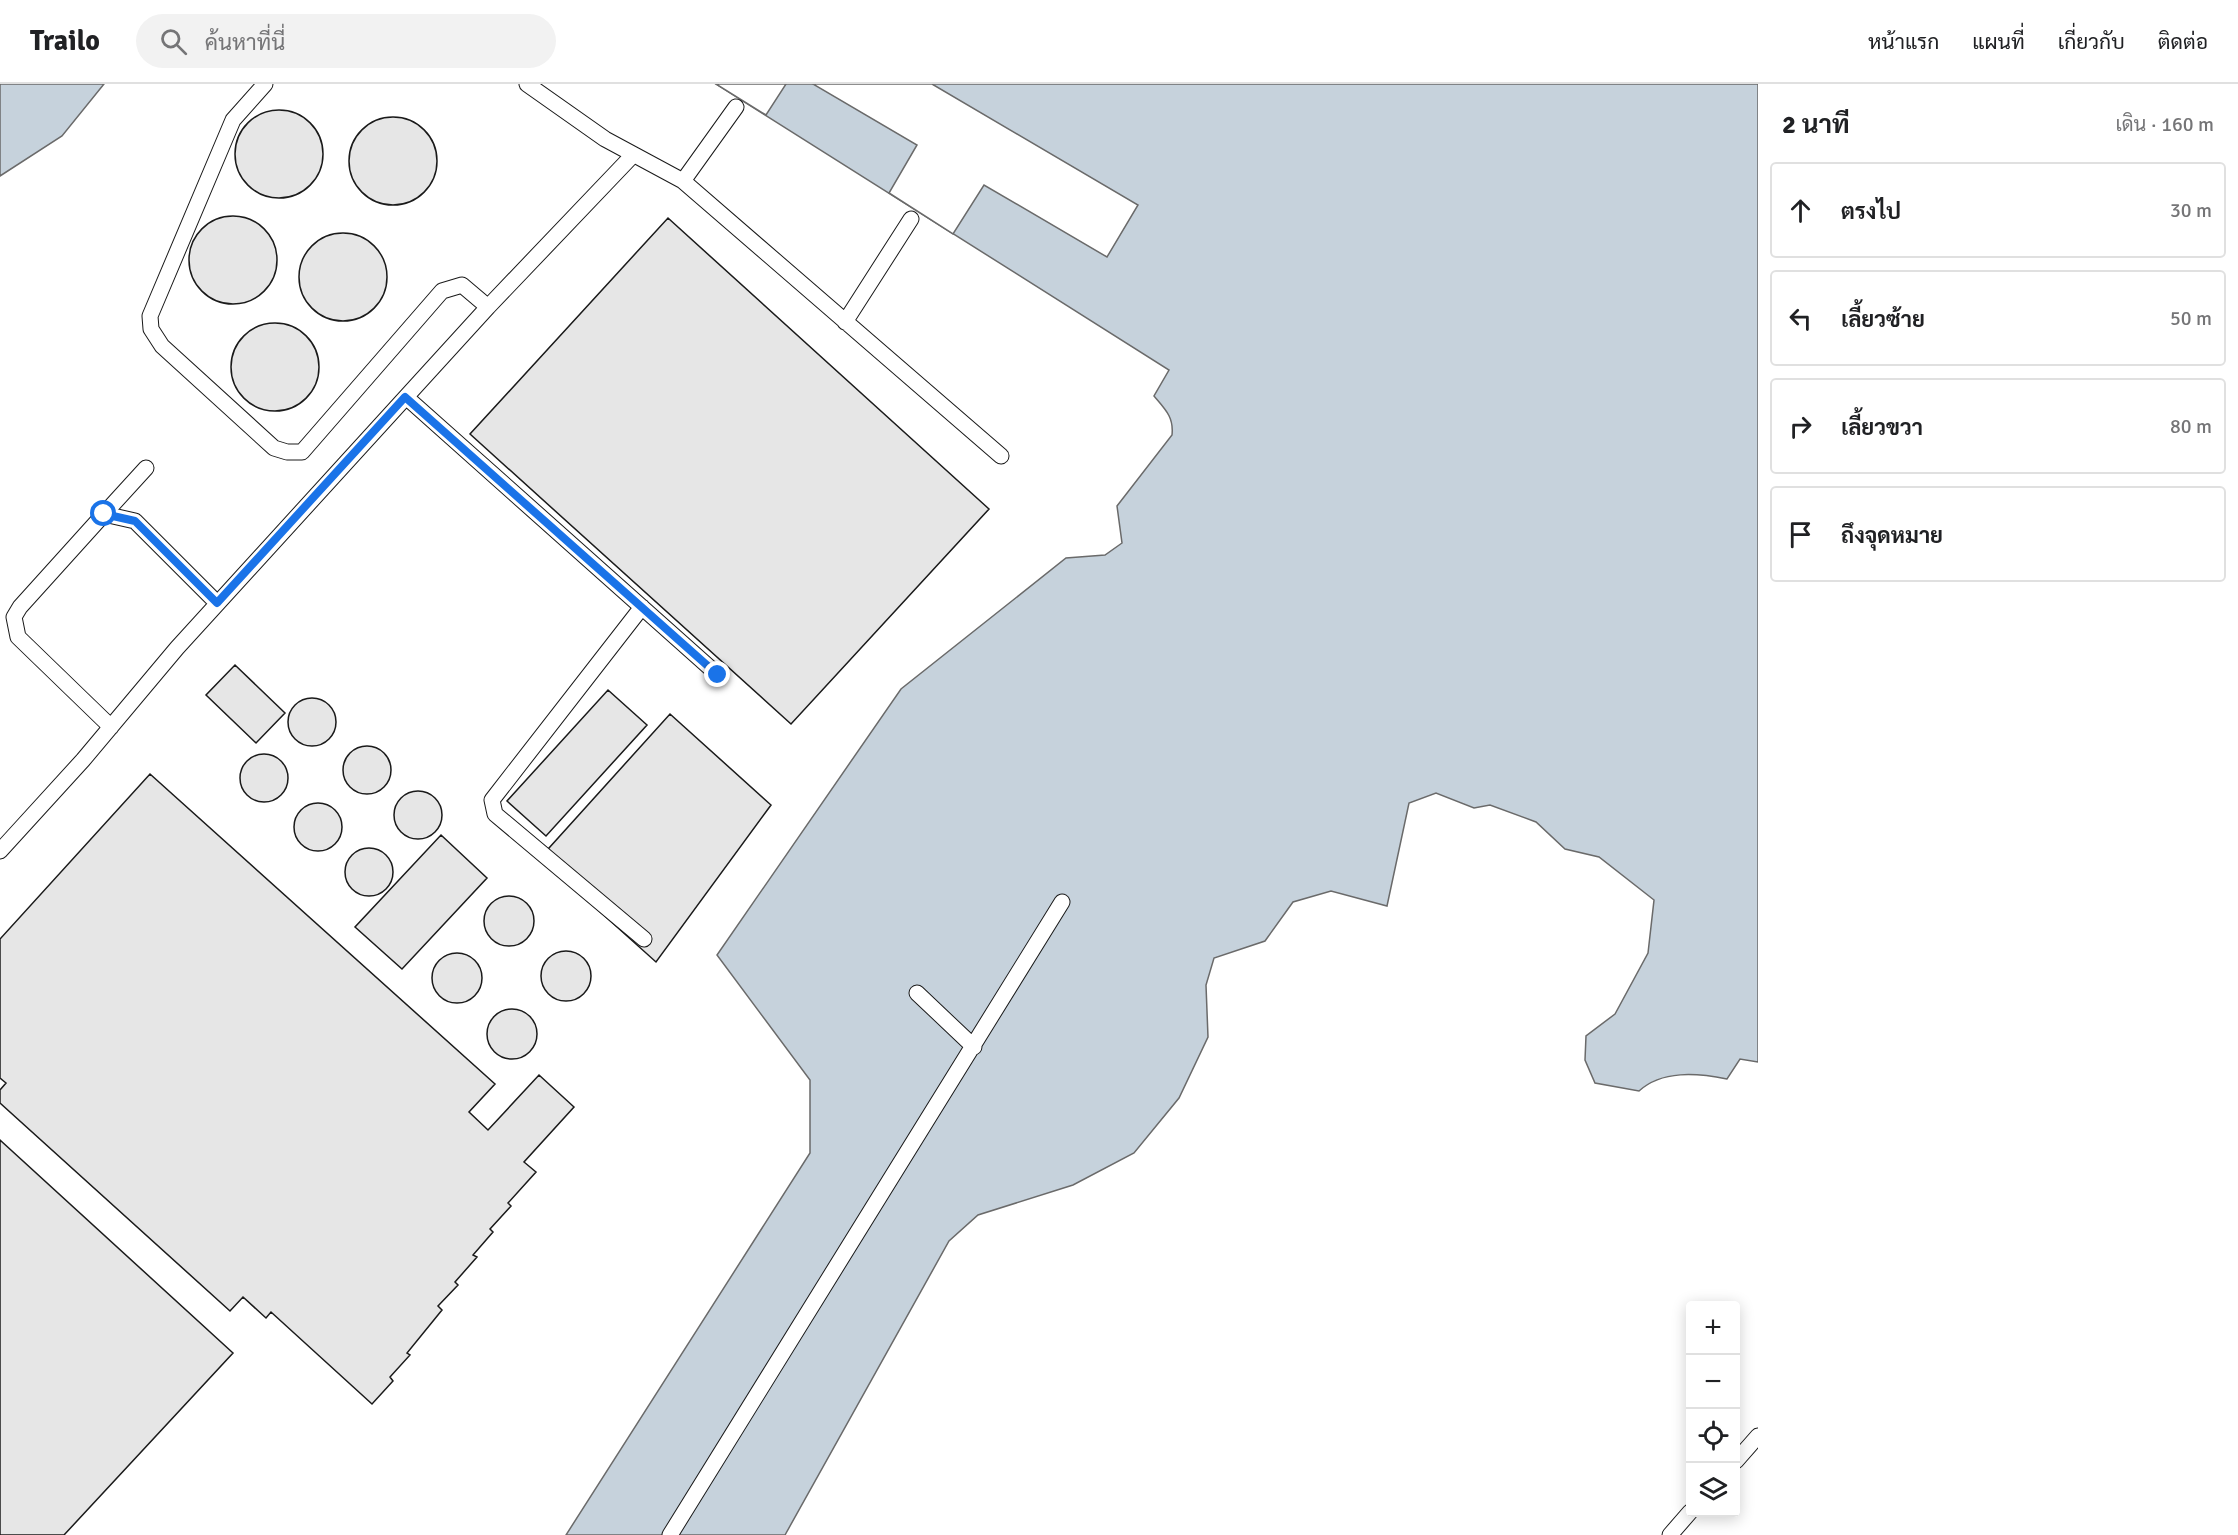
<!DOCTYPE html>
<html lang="th">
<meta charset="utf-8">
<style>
body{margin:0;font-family:Signika,Sarabun,sans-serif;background:#f2f2f2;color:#202124}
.controls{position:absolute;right:18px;bottom:18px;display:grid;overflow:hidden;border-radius:6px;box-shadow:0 3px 15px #0003}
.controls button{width:54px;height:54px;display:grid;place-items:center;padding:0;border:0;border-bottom:2px solid #e0e0e0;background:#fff;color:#202124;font:30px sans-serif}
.stop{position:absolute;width:18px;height:18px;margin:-14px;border:4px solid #1a73e8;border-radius:50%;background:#fff}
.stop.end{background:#1a73e8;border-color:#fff;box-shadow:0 2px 6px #0008}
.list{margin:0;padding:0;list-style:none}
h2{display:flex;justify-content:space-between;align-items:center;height:78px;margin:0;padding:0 24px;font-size:26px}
h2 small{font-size:20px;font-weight:400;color:#757577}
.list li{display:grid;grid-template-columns:39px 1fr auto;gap:18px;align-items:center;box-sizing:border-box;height:96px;margin:0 12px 12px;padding:0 12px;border:2px solid #e0e0e0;border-radius:6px}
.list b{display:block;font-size:22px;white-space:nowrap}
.list em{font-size:20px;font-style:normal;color:#757577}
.icon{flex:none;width:33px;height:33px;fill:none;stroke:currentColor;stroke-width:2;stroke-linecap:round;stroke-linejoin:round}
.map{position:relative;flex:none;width:1758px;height:1451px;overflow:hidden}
header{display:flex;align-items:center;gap:36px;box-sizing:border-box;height:84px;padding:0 30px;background:#fff;border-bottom:2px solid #e0e0e0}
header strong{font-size:28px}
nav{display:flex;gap:33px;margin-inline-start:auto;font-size:21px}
.search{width:420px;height:54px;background:#f2f2f2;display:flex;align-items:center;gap:15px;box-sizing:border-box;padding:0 21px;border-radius:33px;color:#757577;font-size:22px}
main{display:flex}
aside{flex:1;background:#fff}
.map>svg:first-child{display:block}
.water{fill:#c6d2dc;stroke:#6a6a6a;stroke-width:1.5}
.pier{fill:#fff;stroke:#6a6a6a;stroke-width:1.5}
.building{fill:#e6e6e6;stroke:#1a1a1a;stroke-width:1.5}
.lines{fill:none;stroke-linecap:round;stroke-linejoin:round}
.service-casing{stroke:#1a1a1a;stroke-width:17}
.service{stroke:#fff;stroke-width:15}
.route{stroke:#1a73e8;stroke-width:8}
</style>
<header>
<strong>Trailo</strong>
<div class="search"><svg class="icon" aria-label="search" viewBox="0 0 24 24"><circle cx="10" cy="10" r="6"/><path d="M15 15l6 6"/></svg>ค้นหาที่นี่</div>
<nav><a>หน้าแรก</a><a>แผนที่</a><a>เกี่ยวกับ</a><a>ติดต่อ</a></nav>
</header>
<main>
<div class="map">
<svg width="1758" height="1451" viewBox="0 0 1758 1451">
<rect width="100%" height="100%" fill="#fff"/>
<path class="water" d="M 0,0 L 104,0 L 62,52 L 0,92 Z
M 716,0 L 1758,0 L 1758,978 L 1740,975 L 1727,995 C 1697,989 1662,986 1639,1007 L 1595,999 L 1585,976 L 1586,952 L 1615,930 L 1648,869 L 1654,816 L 1599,773 L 1565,765 L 1536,738 L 1490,721 L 1474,724 L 1436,709 L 1409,719 L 1387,822 L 1331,807 L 1293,818 L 1265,857 L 1214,874 L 1206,901 L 1208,953 L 1179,1014 L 1134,1069 L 1073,1101 L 978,1131 L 949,1157 L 785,1451 L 566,1451 L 810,1069 L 810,996 L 717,871 L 901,605 L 1066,474 L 1105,471 L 1122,459 L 1117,422 L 1172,351 C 1174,333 1165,325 1154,312 L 1169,286 Z"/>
<path class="pier" d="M 716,0 L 786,0 L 766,31 Z
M 813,0 L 932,0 L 1138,121 L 1107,173 L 984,101 L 953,150 L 889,109 L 917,61 Z"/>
<path class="building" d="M235 70a44 44 0 1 1 88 0a44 44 0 1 1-88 0Z
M349 77a44 44 0 1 1 88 0a44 44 0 1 1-88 0Z
M189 176a44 44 0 1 1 88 0a44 44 0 1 1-88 0Z
M 668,134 L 989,425 L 791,640 L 470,350 Z
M299 193a44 44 0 1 1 88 0a44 44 0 1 1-88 0Z
M231 283a44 44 0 1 1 88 0a44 44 0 1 1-88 0Z
M 235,581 L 285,629 L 256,659 L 206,611 Z
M 608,606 L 647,641 L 546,752 L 507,717 Z
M288 638a24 24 0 1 1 48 0a24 24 0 1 1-48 0Z
M 670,630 L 771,721 L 656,878 L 540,774 Z
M343 686a24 24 0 1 1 48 0a24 24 0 1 1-48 0Z
M240 694a24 24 0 1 1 48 0a24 24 0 1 1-48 0Z
M 150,690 L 495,1000 L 469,1028 L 488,1046 L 539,991 L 574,1023 L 524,1078 L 536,1088 L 508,1119 L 511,1122 L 490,1145 L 493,1148 L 473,1171 L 477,1173 L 455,1198 L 458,1201 L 438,1222 L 442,1226 L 407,1269 L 410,1271 L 390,1293 L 393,1297 L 372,1320 L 271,1228 L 266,1234 L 243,1213 L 230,1227 L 0,1019 L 0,1006 L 6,999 L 0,994 L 0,855 Z
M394 731a24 24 0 1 1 48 0a24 24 0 1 1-48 0Z
M294 743a24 24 0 1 1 48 0a24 24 0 1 1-48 0Z
M 441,751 L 487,794 L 402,885 L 355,843 Z
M345 788a24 24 0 1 1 48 0a24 24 0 1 1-48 0Z
M484 837a25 25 0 1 1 50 0a25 25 0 1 1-50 0Z
M541 892a25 25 0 1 1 50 0a25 25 0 1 1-50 0Z
M432 894a25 25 0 1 1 50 0a25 25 0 1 1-50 0Z
M487 950a25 25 0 1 1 50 0a25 25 0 1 1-50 0Z
M 0,1056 L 233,1269 L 64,1451 L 0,1451 Z"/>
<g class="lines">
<g class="service-casing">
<path id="service" d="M 265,0 L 233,36 L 150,232 L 151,245 L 162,262 L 274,364 L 287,368 L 302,368 L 442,207 L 462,201 L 488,223
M 527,0 L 605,55 L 683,97 L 1001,372
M 683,97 L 736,23
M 845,238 L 911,135
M 406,313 L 718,591
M 104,430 L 146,384
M 642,523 L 492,716 L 495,730 L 644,855
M 111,643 L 18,553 L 14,533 L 20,523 L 104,430 L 135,437 L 217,519
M 0,767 L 83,676 L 177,564 L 488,223 L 633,71
M 917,909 L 974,963
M 1736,1377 L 1758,1352
M 670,1451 L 1062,818
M 1670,1451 L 1690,1428"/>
</g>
<use href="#service" class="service"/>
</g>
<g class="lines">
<path class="route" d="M 104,430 L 135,437 L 217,519 L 405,313 L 718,591"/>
</g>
</svg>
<div class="controls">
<button>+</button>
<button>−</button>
<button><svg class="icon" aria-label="locate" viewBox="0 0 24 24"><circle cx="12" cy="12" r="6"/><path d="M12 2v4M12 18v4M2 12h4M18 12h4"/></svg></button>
<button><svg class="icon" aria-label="layers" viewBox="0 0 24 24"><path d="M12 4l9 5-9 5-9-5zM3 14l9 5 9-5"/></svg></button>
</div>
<div class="stop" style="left:104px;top:430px"></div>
<div class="stop end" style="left:718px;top:591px"></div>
</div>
<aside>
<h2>2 นาที<small>เดิน · 160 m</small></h2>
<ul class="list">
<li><svg class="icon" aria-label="ahead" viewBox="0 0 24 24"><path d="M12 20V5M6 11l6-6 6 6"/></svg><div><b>ตรงไป</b></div><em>30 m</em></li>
<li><svg class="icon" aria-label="left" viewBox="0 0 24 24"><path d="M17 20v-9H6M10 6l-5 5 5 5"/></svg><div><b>เลี้ยวซ้าย</b></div><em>50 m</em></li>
<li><svg class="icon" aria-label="right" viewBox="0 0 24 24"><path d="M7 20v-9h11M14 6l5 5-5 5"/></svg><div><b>เลี้ยวขวา</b></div><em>80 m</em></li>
<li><svg class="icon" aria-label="arrive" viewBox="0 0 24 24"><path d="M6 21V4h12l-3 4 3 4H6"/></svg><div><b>ถึงจุดหมาย</b></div></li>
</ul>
</aside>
</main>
